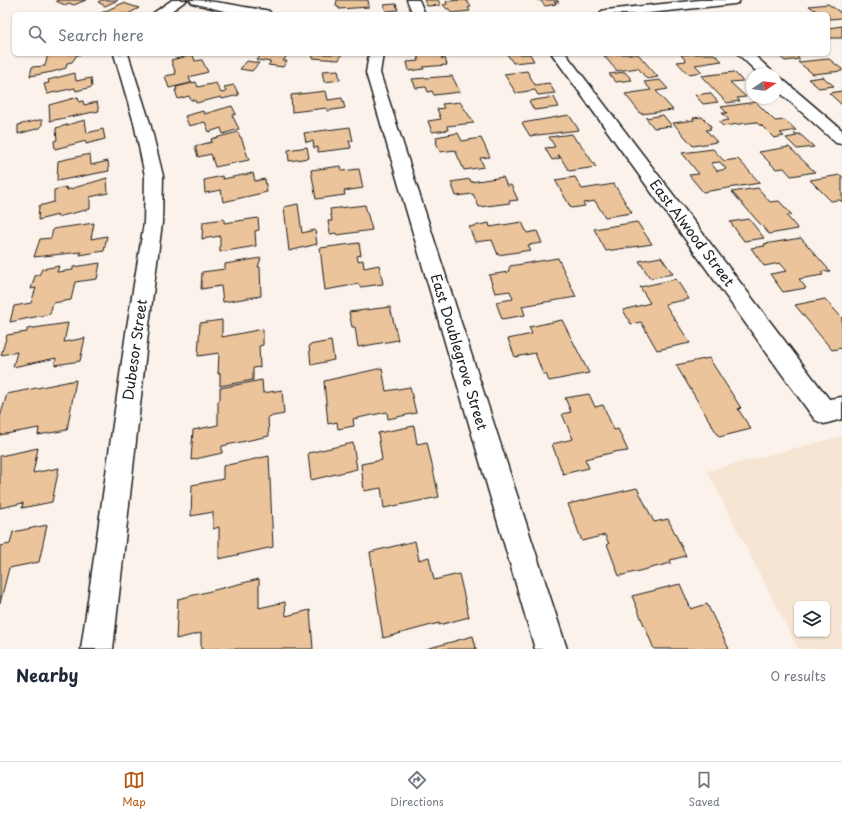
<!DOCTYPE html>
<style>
body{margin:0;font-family:"Playpen Sans",sans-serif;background:#f2f2f3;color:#1f2937}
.controls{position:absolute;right:12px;bottom:12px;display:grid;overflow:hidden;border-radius:6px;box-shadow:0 1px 3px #0004}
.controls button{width:36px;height:36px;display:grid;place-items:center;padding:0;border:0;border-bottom:1px solid #e0e1e3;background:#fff;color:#1f2937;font:20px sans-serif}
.compass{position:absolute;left:746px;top:68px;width:36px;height:36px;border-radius:50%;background:#fff;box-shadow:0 1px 3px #0004;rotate:77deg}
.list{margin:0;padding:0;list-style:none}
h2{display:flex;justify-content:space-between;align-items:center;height:52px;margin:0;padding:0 16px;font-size:17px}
h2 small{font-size:13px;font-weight:400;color:#747a83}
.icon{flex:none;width:22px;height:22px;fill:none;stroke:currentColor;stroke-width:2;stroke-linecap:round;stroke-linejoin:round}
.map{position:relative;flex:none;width:842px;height:649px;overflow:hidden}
.search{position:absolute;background:#fff;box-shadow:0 1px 3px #0004;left:12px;right:12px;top:12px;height:44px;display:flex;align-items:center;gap:10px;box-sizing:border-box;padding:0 14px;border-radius:6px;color:#747a83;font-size:15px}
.sheet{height:112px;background:#fff}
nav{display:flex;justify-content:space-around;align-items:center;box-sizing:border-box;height:56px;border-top:1px solid #e0e1e3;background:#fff;font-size:11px;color:#747a83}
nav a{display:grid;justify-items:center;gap:2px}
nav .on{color:#b45309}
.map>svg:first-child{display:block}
.built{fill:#f6e5d3;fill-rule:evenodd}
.building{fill:#ebc49b;stroke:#1c1c1c;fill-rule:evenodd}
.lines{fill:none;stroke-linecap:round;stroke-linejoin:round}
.minor-casing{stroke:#1c1c1c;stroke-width:3}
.minor{fill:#fff;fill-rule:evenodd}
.labels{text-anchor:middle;stroke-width:3;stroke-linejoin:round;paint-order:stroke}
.street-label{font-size:14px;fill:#1c1c1c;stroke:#fff}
</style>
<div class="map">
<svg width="842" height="649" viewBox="0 0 842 649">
<rect width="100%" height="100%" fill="#fbf3eb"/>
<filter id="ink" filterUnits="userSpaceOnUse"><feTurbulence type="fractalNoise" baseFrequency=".025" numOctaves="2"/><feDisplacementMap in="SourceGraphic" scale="8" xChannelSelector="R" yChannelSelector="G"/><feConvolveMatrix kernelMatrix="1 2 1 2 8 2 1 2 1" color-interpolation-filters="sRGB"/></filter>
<g filter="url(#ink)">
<path class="built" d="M 842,436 L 842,649 L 798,649 L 707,471 ZM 797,604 L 827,604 L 827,634 L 797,634 Z"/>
<path class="building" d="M 59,0 L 86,0 L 74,5 L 69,3 L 65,5 L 56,1 Z
M 101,0 L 118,0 L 105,6 L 98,2 Z
M 337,0 L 368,0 L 369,7 L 339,9 L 339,7 L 337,7 L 336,5 Z
M 424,0 L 438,0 L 441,5 L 427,6 Z
M 466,0 L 471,7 L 468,8 L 470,11 L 451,13 L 449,9 L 447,9 L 443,5 L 447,4 L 446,1 Z
M 537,0 L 557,0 L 559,2 L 554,2 L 556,4 L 545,6 L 540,0 Z
M 123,3 L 139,8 L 128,14 L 101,13 Z
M 396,4 L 398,10 L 386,11 L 384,5 Z
M 828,4 L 840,12 L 839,12 L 842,15 L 842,18 L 829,19 L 828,14 L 821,14 L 809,6 Z
M 842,26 L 842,38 L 828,38 L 828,28 Z
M 48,54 L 83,54 L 77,55 L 72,62 L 67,63 L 66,68 L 52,72 L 30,76 L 32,67 L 45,66 Z
M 262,54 L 288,54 L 283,61 L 287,61 L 283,67 L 268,65 L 271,62 L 257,60 Z
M 314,54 L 342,54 L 339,60 L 312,58 Z
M 417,54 L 440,54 L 442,59 L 445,58 L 447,65 L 423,67 L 424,69 L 409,71 L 407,62 L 419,61 Z
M 507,54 L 530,54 L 534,61 L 513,63 Z
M 616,54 L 638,54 L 658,77 L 647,79 L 638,68 L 617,71 L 604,56 Z
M 689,54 L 714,54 L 722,61 L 695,65 L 702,72 L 688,74 L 677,62 L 686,61 L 681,55 Z
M 777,54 L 794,54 L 800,59 L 785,61 Z
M 193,55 L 195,61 L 202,60 L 208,72 L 189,77 L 191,83 L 169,88 L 165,76 L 176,74 L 171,60 Z
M 829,59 L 842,69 L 842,71 L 813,74 L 798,62 Z
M 247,61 L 259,63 L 252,71 L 240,69 Z
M 338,70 L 340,80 L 324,82 L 322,71 Z
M 527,71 L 535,85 L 549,83 L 555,93 L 538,95 L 535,90 L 516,93 L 504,74 Z
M 625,72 L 632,80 L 616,82 L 609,74 Z
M 734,72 L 743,81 L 730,82 L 746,97 L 737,98 L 740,101 L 727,103 L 701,76 Z
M 75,73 L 76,81 L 91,78 L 92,87 L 76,91 L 75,88 L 47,94 L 44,84 L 49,83 L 48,80 Z
M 452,76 L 460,92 L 434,95 L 432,91 L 428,92 L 426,87 L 416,88 L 412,79 Z
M 823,77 L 834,86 L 819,88 L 808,79 Z
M 660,80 L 668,89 L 656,91 L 673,110 L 641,114 L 625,94 L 651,90 L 644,82 Z
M 196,82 L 198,87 L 216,83 L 221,93 L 226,92 L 224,87 L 234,85 L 239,95 L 222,99 L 221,97 L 196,103 L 195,100 L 191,100 L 189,96 L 178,99 L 175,90 L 177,90 L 176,87 Z
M 326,91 L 328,100 L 342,98 L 345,108 L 327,111 L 327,108 L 292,112 L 291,95 Z
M 842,91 L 842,105 L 829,93 Z
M 710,93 L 718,102 L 703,104 L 695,95 Z
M 78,97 L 79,102 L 83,101 L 84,105 L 97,102 L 99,111 L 50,121 L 49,105 Z
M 554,97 L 559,107 L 534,110 L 529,101 Z
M 460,102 L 474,123 L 447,126 L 448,130 L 432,132 L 428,121 L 441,119 L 437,109 L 444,108 L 442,104 Z
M 756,102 L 775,121 L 785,120 L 796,130 L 780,133 L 784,136 L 774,138 L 761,125 L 759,125 L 756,122 L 723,126 L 719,122 L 729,120 L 722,113 L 727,113 L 721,107 Z
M 232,106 L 236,114 L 232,115 L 239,129 L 223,134 L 221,128 L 209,132 L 205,122 L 189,126 L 185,116 L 203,111 L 204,114 Z
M 569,115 L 579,130 L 530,136 L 522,123 Z
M 663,115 L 672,126 L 654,128 L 646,118 Z
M 702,117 L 712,127 L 709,127 L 711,129 L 706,130 L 717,142 L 693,146 L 673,123 L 694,120 L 693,118 Z
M 39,120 L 42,120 L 42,126 L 40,128 L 18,134 L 18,125 Z
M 85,120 L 87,133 L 103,129 L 105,139 L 86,144 L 86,141 L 55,149 L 54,141 L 57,140 L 56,128 Z
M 350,127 L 353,141 L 349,141 L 351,148 L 318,152 L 318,147 L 314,148 L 313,141 L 306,142 L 304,133 Z
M 238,132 L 240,137 L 241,137 L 249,160 L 215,167 L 211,154 L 198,157 L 195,146 L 212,142 L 211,139 Z
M 458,133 L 462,141 L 481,138 L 490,157 L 480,158 L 484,167 L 464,170 L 455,150 L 440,152 L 436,142 L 437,142 L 436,137 Z
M 572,134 L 577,142 L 579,142 L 596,167 L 569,171 L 559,155 L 558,155 L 560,158 L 552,160 L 545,148 L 555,147 L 549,137 Z
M 794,134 L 799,134 L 802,136 L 814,147 L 797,149 L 786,138 L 797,136 Z
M 307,147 L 309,158 L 289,161 L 288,150 Z
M 789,147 L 815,172 L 791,176 L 784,168 L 776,169 L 759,152 Z
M 713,149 L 724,161 L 738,159 L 760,183 L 703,192 L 689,175 L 699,174 L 682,153 ZM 720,162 L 726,169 L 717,171 L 711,163 Z
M 90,154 L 91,165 L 108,161 L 109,171 L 57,181 L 58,161 Z
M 341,166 L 342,171 L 359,169 L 363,188 L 344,191 L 345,195 L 316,199 L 311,170 Z
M 253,173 L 255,181 L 265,179 L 267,192 L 223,202 L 221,190 L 205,193 L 204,180 L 222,176 L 223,179 Z
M 840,175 L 842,176 L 842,202 L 840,200 L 831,201 L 810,180 Z
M 503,177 L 507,186 L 511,185 L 518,200 L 509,201 L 510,203 L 479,207 L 473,194 L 456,196 L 451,182 L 470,179 L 471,182 Z
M 575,177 L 582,189 L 614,184 L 632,213 L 605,217 L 595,201 L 583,203 L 585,206 L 571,208 L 555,180 Z
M 107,178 L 108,193 L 90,197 L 90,209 L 57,217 L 58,215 L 38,220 L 39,206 L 54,202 L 54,190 L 66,187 L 67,190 Z
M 758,188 L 770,202 L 779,201 L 792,215 L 787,216 L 798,229 L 769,234 L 732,192 Z
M 298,204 L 302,233 L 315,230 L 317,244 L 289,251 L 284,207 Z
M 365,205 L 372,230 L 337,235 L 336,233 L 330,234 L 328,221 L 332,221 L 330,209 Z
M 258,218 L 259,230 L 255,231 L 256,246 L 220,252 L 220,236 L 202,239 L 203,222 L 224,219 L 224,223 Z
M 749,219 L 764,238 L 744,241 L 730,222 Z
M 522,222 L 527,233 L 537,231 L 542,243 L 528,245 L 531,250 L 498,255 L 492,240 L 475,242 L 469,227 L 489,223 L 490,227 Z
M 637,222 L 652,244 L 606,251 L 594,229 Z
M 94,223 L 91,239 L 107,236 L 104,251 L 80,255 L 81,252 L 34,257 L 40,239 L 51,238 L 53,229 Z
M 801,238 L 830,271 L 821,272 L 823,275 L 799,279 L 806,288 L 783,292 L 770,274 L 787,271 L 780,263 L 764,266 L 751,248 L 765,246 L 764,244 Z
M 359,243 L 361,255 L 357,256 L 358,261 L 363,260 L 364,268 L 379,265 L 383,284 L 360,287 L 359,284 L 325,290 L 320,248 Z
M 661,257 L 673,274 L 650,278 L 639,261 Z
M 261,258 L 258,267 L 260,267 L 261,296 L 223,302 L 221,286 L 201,289 L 202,272 L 225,269 L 225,264 Z
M 558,258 L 576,297 L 522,306 L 525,315 L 502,319 L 496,302 L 513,299 L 510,291 L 495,293 L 489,275 L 508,272 L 510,266 Z
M 100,263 L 97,279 L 75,282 L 71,300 L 53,303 L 50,314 L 10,322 L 14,306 L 31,303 L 36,288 L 31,289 L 35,276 L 39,275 L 42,269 L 59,266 L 57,272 L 73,270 L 73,267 Z
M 676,279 L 689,299 L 665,304 L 690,343 L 657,350 L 641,322 L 631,324 L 623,310 L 650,303 L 640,287 Z
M 825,299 L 842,318 L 842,348 L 832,350 L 795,305 Z
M 390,307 L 398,340 L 358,347 L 355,327 L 352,327 L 349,312 Z
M 222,320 L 222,337 L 263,329 L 263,345 L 259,346 L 260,367 L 253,368 L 253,380 L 220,386 L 220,373 L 218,374 L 219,353 L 198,356 L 200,323 Z
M 562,320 L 589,373 L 549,381 L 546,374 L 543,374 L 535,353 L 515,357 L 508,339 L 532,334 L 529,327 Z
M 68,323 L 64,342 L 85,338 L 80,361 L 55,365 L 56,358 L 13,367 L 17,352 L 1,355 L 7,335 L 27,332 L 27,329 Z
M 331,341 L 334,360 L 311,365 L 309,345 Z
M 709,358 L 741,408 L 738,409 L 751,429 L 719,437 L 676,365 Z
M 382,368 L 386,391 L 410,387 L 416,413 L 388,419 L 387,412 L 353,419 L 354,426 L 338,429 L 337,422 L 328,424 L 324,381 Z
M 76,380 L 67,430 L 38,435 L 39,428 L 0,435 L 0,417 L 7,394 Z
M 262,380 L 263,393 L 282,390 L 284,414 L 268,417 L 269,436 L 222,446 L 222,453 L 191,460 L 193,430 L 218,425 L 218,401 L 220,400 L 220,388 Z
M 589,394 L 595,407 L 603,405 L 614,430 L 618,429 L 628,451 L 620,452 L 619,451 L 585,459 L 589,468 L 563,474 L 552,444 L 573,439 L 562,414 L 571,412 L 565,398 Z
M 414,426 L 417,444 L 427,442 L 439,497 L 384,508 L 381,488 L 364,491 L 361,464 L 382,460 L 378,433 Z
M 353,443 L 357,469 L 311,480 L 308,453 Z
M 38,448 L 33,473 L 59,468 L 52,502 L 22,508 L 23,503 L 0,508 L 0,456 Z
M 269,456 L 273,547 L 219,559 L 219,527 L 213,529 L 213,512 L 191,516 L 192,485 L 223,479 L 223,466 Z
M 637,488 L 654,522 L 668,519 L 686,556 L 670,560 L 671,563 L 619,576 L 607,544 L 609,544 L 605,535 L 582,541 L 568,504 Z
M 47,525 L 39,562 L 9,568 L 0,603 L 0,546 L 10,544 L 13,532 Z
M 415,541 L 419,560 L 429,557 L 434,580 L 459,574 L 469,617 L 439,625 L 439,623 L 383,638 L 370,552 Z
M 259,579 L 259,608 L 285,602 L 286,616 L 310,610 L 313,649 L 201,649 L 201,633 L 176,639 L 178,599 Z
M 680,584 L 691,609 L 707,604 L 729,649 L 654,649 L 632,596 Z
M 473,636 L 476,649 L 426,649 Z"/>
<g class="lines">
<g class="minor-casing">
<path id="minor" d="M 172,0 L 187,0 L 167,14 L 152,14 Z
M 190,0 C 215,0 240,7 265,10 L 269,11 L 271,14 L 236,14 L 192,3 Z
M 407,0 L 419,0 L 425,14 L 413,14 Z
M 700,0 L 740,0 L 738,3 L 734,4 L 640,14 L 600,14 L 602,11 L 606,10 Z
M 114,54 L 128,54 L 150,123 L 163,176 L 162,223 L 148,333 L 113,649 L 81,649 L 126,333 L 144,223 L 145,176 L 134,123 Z
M 369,54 L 383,54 L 380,73 L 567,649 L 535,649 L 366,73 Z
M 552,54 L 566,54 L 829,399 L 842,397 L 842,419 L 824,424 L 815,420 Z
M 738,54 L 753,54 L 775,74 L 759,74 Z
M 776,77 L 781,78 L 842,130 L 842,144 L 836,143 L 776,89 Z"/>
</g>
<use href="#minor" class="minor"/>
</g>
</g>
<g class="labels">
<g class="street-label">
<text transform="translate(692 233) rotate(53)" y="5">East Alwood Street</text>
<text transform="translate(135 350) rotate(-82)" y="5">Dubesor Street</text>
<text transform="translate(459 352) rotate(73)" y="5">East Doublegrove Street</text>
</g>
</g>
</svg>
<div class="controls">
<button><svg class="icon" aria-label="layers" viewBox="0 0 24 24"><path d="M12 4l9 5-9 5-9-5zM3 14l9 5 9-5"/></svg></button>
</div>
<svg class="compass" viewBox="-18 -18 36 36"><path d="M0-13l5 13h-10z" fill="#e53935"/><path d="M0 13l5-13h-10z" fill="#747a83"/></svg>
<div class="search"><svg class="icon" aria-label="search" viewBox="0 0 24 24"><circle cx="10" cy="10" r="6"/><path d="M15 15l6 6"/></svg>Search here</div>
</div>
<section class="sheet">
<h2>Nearby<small>0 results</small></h2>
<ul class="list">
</ul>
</section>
<nav>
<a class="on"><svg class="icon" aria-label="map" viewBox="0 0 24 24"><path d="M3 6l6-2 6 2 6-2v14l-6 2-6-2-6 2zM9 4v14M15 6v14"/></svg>Map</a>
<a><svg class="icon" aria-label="directions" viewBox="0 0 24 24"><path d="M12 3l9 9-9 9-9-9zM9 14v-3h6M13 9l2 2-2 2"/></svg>Directions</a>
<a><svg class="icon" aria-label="saved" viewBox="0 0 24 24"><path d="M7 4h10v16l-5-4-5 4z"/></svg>Saved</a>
</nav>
